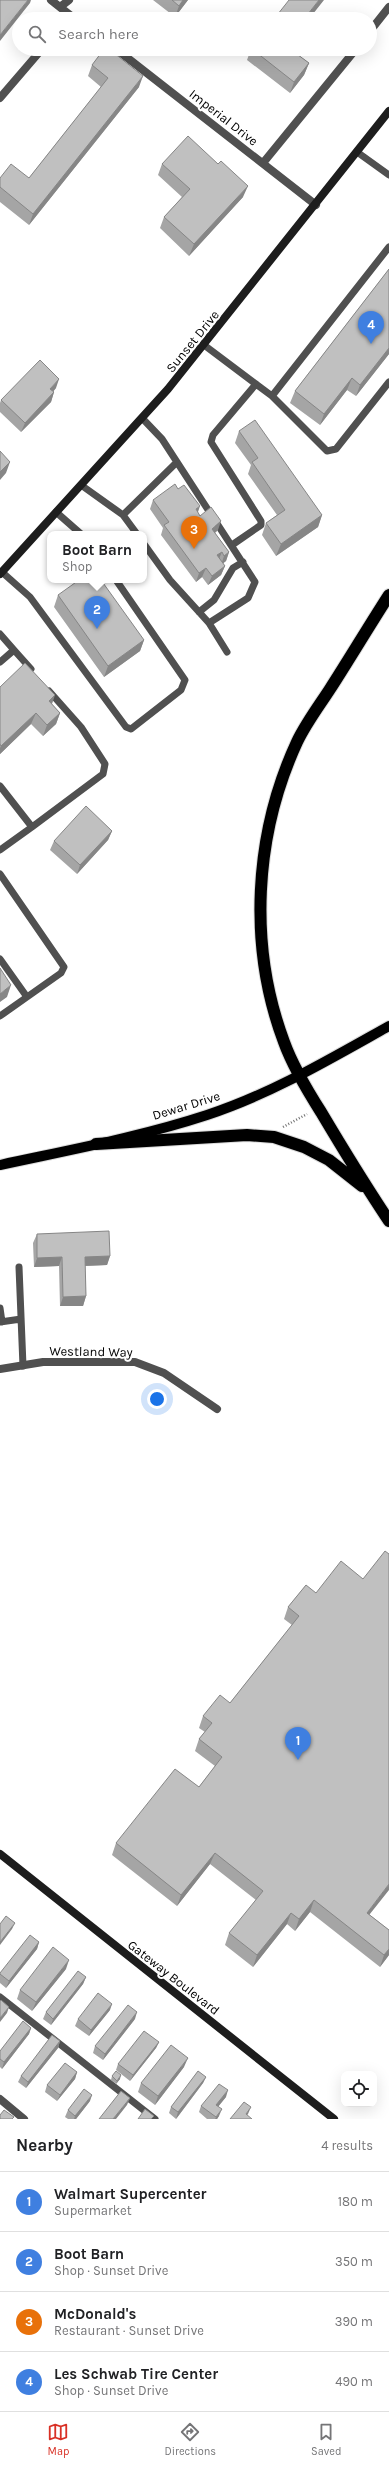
<!DOCTYPE html>
<meta charset="utf-8">
<style>
body{margin:0;font-family:Karla,sans-serif;background:#f2f2f2;color:#202124}
.controls{position:absolute;right:12px;bottom:12px;display:grid;overflow:hidden;border-radius:8px;box-shadow:0 4px 16px #0002}
.controls button{width:36px;height:36px;display:grid;place-items:center;padding:0;border:0;border-bottom:1px solid #e0e0e0;background:#fff;color:#202124;font:20px sans-serif}
.you{position:absolute;left:157px;top:1399px;width:14px;height:14px;margin:-10px;border:3px solid #fff;border-radius:50%;background:#1a73e8;box-shadow:0 0 0 6px #1a73e833}
.badge{display:grid;place-items:center;width:26px;height:26px;border-radius:50%;background:#d93025;color:#fff;font-size:13px;font-weight:700}
.pin{position:absolute;translate:-50% -33px;filter:drop-shadow(0 1px 2px #0008)}
.pin::after{content:'';position:absolute;top:21px;width:14px;height:12px;background:inherit;clip-path:polygon(0 0,100% 0,50% 100%)}
.popup{position:absolute;left:47px;top:531px;width:100px;height:52px;box-sizing:border-box;display:grid;place-content:center;border-radius:8px;background:#fff;filter:drop-shadow(0 1px 3px #0005);font-size:13px;white-space:nowrap;color:#757577}
.popup b{font-size:15px;color:#202124}
.popup::after{content:'';position:absolute;left:50%;top:100%;margin-left:-8px;border:8px solid transparent;border-top-color:#fff}
.list{margin:0;padding:0;list-style:none}
h2{display:flex;justify-content:space-between;align-items:center;height:52px;margin:0;padding:0 16px;font-size:17px}
h2 small{font-size:13px;font-weight:400;color:#757577}
.list li{display:grid;grid-template-columns:26px 1fr auto;gap:12px;align-items:center;box-sizing:border-box;height:60px;padding:0 16px;border-top:1px solid #e0e0e0}
.list b{display:block;font-size:15px;white-space:nowrap}
.list p{margin:0;font-size:13px;white-space:nowrap;color:#757577}
.list em{font-size:13px;font-style:normal;color:#757577}
.icon{flex:none;width:22px;height:22px;fill:none;stroke:currentColor;stroke-width:2;stroke-linecap:round;stroke-linejoin:round}
.map{position:relative;flex:none;width:389px;height:2119px;overflow:hidden}
.search{position:absolute;background:#fff;box-shadow:0 4px 16px #0002;left:12px;right:12px;top:12px;height:44px;display:flex;align-items:center;gap:10px;box-sizing:border-box;padding:0 14px;border-radius:22px;color:#757577;font-size:15px}
.sheet{height:292px;background:#fff}
nav{display:flex;justify-content:space-around;align-items:center;box-sizing:border-box;height:56px;border-top:1px solid #e0e0e0;background:#fff;font-size:11px;color:#757577}
nav a{display:grid;justify-items:center;gap:2px}
nav .on{color:#d93025}
.map>svg:first-child{display:block}
.lines{fill:none;stroke-linecap:round;stroke-linejoin:round}
.primary-casing{stroke:#dbdbdb;stroke-width:12}
.highway-casing{stroke:#dbdbdb;stroke-width:14}
.path{stroke:#727272;stroke-width:2.5;stroke-dasharray:1 2;stroke-linecap:butt}
.lane{stroke:#505050;stroke-width:7}
.street{stroke:#505050;stroke-width:8}
.secondary{stroke:#1d1d1d;stroke-width:8}
.primary{stroke:#000;stroke-width:10}
.highway{stroke:#000;stroke-width:12}
.wall{fill:#a5a5a5}
.shaded-wall{fill:#868686}
.building{fill:#c0c0c0;stroke:#868686}
.labels{text-anchor:middle;stroke-width:4;stroke-linejoin:round;paint-order:stroke}
.street-label{font-size:13px;fill:#000;stroke:#fff}
</style>
<div class="map">
<svg width="389" height="2119" viewBox="0 0 389 2119">
<rect width="100%" height="100%" fill="#fff"/>
<g class="lines">
<g class="primary-casing">
<path id="primary" d="M 0,1165 C 69,1150 140,1137 207,1115 C 271,1094 330,1059 389,1026"/>
</g>
<g class="highway-casing">
<path id="highway" d="M 389,595 C 369,626 350,658 330,689 C 319,706 306,723 297,742 C 254,835 248,946 284,1042 C 293,1067 307,1090 321,1112 C 343,1149 365,1185 389,1221
M 96,1144 L 247,1135 L 274,1137 L 304,1147 L 329,1160 L 362,1186"/>
</g>
<path class="path" d="M 283,1127 L 307,1114"/>
<path class="lane" d="M 357,152 L 389,175
M 204,345 L 272,396 L 327,451 L 336,449 L 389,382
M 272,396 L 389,247
M 142,418 L 162,439 L 255,582 L 248,598 L 209,623 L 170,580 L 144,544
M 81,485 L 123,515 L 137,534
M 56,512 L 81,534
M 123,515 L 177,462
M 232,545 L 261,525 L 261,521 L 211,442 L 213,435 L 256,384
M 2,572 L 30,597 L 126,727 L 131,729 L 181,690 L 185,680 L 116,580
M 199,612 L 214,600 L 233,568 L 243,562
M 209,623 L 227,652
M 0,634 L 14,650 L 0,662
M 14,650 L 31,669
M 0,786 L 32,827 L 103,774 L 105,764 L 81,727 L 49,691
M 0,850 L 32,827
M 0,874 L 64,967 L 61,973 L 27,997 L 0,959
M 0,1016 L 27,997
M 19,1267 L 23,1366
M 0,1308 L 2,1322
M 0,1322 L 21,1319
M 0,1997 L 155,2119"/>
<path class="street" d="M 51,0 L 75,19
M 60,7 L 69,0
M 370,31 L 389,7
M 116,49 L 316,205
M 0,98 L 42,49
M 263,163 L 356,49
M 0,1369 L 43,1362 L 135,1362 L 164,1373 L 217,1409
M 0,2099 L 24,2119"/>
<path class="secondary" d="M 0,574 L 168,389 L 389,111
M 0,1854 L 334,2119"/>
<use href="#primary" class="primary"/>
<use href="#highway" class="highway"/>
</g>
<path class="wall" d="M 153,0 L 188,0 L 175,17 Z
M 251,49 L 290,49 L 309,63 L 304,75 L 290,93 L 247,60 Z
M 92,65 L 139,87 L 29,225 L 0,202 L 0,178 L 29,178 L 101,87 L 88,76 Z
M 162,164 L 243,197 L 189,256 L 160,228 L 164,217 L 182,197 L 158,175 Z
M 389,269 L 389,354 L 356,396 L 347,390 L 320,425 L 290,403 L 295,391 Z
M 56,388 L 53,392 L 54,392 L 51,402 L 21,432 L 0,412 L 0,403 L 1,400 Z
M 239,431 L 322,515 L 318,527 L 276,556 L 262,535 L 266,523 L 277,515 L 248,474 L 251,465 L 235,443 Z
M 178,489 L 200,516 L 218,530 L 215,533 L 229,552 L 226,561 L 223,563 L 225,566 L 221,575 L 208,585 L 202,577 L 196,582 L 161,535 L 163,528 L 150,509 L 153,500 Z
M 58,595 L 144,640 L 140,651 L 104,677 L 54,607 Z
M 0,687 L 52,704 L 60,713 L 56,724 L 43,736 L 31,724 L 0,754 Z
M 112,831 L 108,840 L 77,874 L 50,850 L 54,841 Z
M 37,1234 L 110,1256 L 107,1265 L 85,1266 L 86,1296 L 83,1306 L 60,1306 L 59,1266 L 34,1267 L 33,1243 Z
M 306,1585 L 370,1915 L 389,1930 L 389,1955 L 380,1967 L 310,1912 L 295,1931 L 287,1924 L 253,1967 L 225,1945 L 229,1933 L 256,1900 L 210,1864 L 177,1906 L 112,1855 L 116,1843 L 199,1787 L 215,1766 L 195,1751 L 199,1739 L 205,1732 L 199,1728 L 203,1716 L 230,1703 L 292,1625 L 284,1619 L 288,1607 Z
M 39,1942 L 37,1949 L 6,1988 L 0,1983 L 0,1973 Z
M 66,1969 L 32,2011 L 17,1999 L 20,1990 Z
M 86,1977 L 83,1984 L 51,2025 L 43,2019 L 46,2012 Z
M 110,2010 L 89,2036 L 75,2026 L 78,2019 Z
M 135,2019 L 103,2060 L 93,2053 L 95,2046 Z
M 31,2028 L 29,2034 L 2,2069 L 0,2067 L 0,2051 Z
M 60,2041 L 58,2048 L 26,2088 L 18,2082 L 21,2076 Z
M 159,2042 L 156,2048 L 130,2081 L 116,2070 L 118,2064 Z
M 184,2067 L 155,2105 L 138,2092 L 141,2083 Z
M 77,2072 L 75,2079 L 57,2101 L 45,2092 L 47,2085 Z
M 112,2076 L 120,2079 L 116,2084 L 111,2080 Z
M 206,2077 L 203,2083 L 176,2119 L 169,2113 L 171,2107 Z
M 226,2097 L 218,2106 L 219,2116 L 217,2119 L 207,2119 L 199,2112 L 201,2106 Z
M 90,2101 L 76,2119 L 68,2119 L 65,2117 L 68,2110 Z"/>
<path class="shaded-wall" d="M 28,0 L 31,0 L 30,3 L 0,41 L 0,35 Z
M 183,0 L 188,0 L 175,17 L 179,6 Z
M 319,0 L 324,0 L 309,19 L 304,19 Z
M 309,63 L 304,75 L 290,93 L 294,82 Z
M 143,76 L 139,87 L 29,225 L 33,214 Z
M 248,186 L 243,197 L 189,256 L 194,244 Z
M 389,348 L 389,354 L 356,396 L 360,385 Z
M 352,378 L 347,390 L 320,425 L 324,414 Z
M 59,379 L 56,388 L 47,398 L 50,389 Z
M 54,392 L 51,402 L 21,432 L 25,423 Z
M 10,462 L 6,473 L 0,480 L 0,472 Z
M 200,506 L 197,515 L 196,509 Z
M 322,515 L 318,527 L 276,556 L 281,544 Z
M 221,521 L 218,530 L 208,538 L 212,529 Z
M 222,552 L 218,561 L 217,555 Z
M 229,552 L 226,561 L 221,565 L 224,556 Z
M 225,566 L 221,575 L 208,585 L 212,576 Z
M 206,568 L 202,577 L 196,582 L 199,573 Z
M 144,640 L 140,651 L 104,677 L 108,666 Z
M 55,695 L 51,707 L 49,701 Z
M 36,713 L 31,724 L 0,754 L 0,748 L 1,746 Z
M 60,713 L 56,724 L 43,736 L 47,725 Z
M 112,831 L 108,840 L 77,874 L 80,865 Z
M 11,985 L 7,997 L 0,1002 L 0,994 Z
M 110,1256 L 107,1265 L 82,1266 L 85,1257 Z
M 62,1257 L 59,1266 L 34,1267 L 37,1258 Z
M 86,1296 L 83,1306 L 60,1306 L 63,1297 Z
M 215,1853 L 210,1864 L 177,1906 L 181,1895 Z
M 389,1884 L 389,1890 L 362,1924 L 367,1913 Z
M 314,1900 L 310,1912 L 295,1931 L 299,1919 Z
M 291,1913 L 287,1924 L 253,1967 L 257,1955 Z
M 15,1923 L 12,1929 L 0,1945 L 0,1942 Z
M 39,1942 L 37,1949 L 6,1988 L 9,1981 Z
M 389,1949 L 389,1955 L 380,1967 L 384,1955 Z
M 69,1960 L 66,1969 L 32,2011 L 36,2002 Z
M 86,1977 L 83,1984 L 51,2025 L 53,2019 Z
M 112,2004 L 110,2010 L 89,2036 L 91,2030 Z
M 9,2007 L 7,2013 L 0,2022 L 0,2018 Z
M 137,2012 L 135,2019 L 103,2060 L 105,2054 Z
M 31,2028 L 29,2034 L 2,2069 L 4,2062 Z
M 60,2041 L 58,2048 L 26,2088 L 28,2082 Z
M 159,2042 L 156,2048 L 130,2081 L 133,2075 Z
M 188,2058 L 184,2067 L 155,2105 L 158,2096 Z
M 77,2072 L 75,2079 L 57,2101 L 60,2095 Z
M 121,2075 L 120,2079 L 116,2084 L 117,2081 Z
M 206,2077 L 203,2083 L 176,2119 L 178,2112 Z
M 228,2090 L 226,2097 L 214,2112 L 216,2105 Z
M 92,2095 L 90,2101 L 76,2119 L 74,2119 L 75,2116 Z
M 130,2098 L 127,2105 L 116,2119 L 113,2119 Z
M 251,2107 L 248,2114 L 244,2119 L 246,2114 Z
M 222,2109 L 219,2116 L 217,2119 L 215,2119 Z"/>
<path class="building" d="M 0,0 L 28,0 L 0,35 Z
M 172,0 L 183,0 L 179,6 Z
M 289,0 L 319,0 L 304,19 L 274,19 Z
M 104,49 L 109,49 L 143,76 L 33,214 L 0,187 L 0,178 L 11,164 L 29,178 L 108,78 L 92,65 Z
M 252,49 L 290,49 L 309,63 L 294,82 Z
M 188,136 L 218,164 L 221,161 L 248,186 L 194,244 L 164,217 L 190,189 L 162,164 Z
M 389,269 L 389,348 L 360,385 L 352,378 L 324,414 L 295,391 Z
M 40,360 L 59,379 L 50,389 L 54,392 L 25,423 L 1,400 Z
M 255,420 L 322,515 L 281,544 L 266,523 L 285,510 L 252,462 L 258,458 L 239,431 Z
M 0,451 L 10,462 L 0,472 Z
M 175,484 L 178,489 L 184,485 L 200,506 L 196,509 L 200,516 L 211,507 L 221,521 L 212,529 L 229,552 L 224,556 L 222,552 L 217,555 L 225,566 L 212,576 L 206,568 L 199,573 L 164,525 L 169,522 L 153,500 Z
M 79,580 L 101,580 L 144,640 L 108,666 L 58,595 Z
M 25,663 L 55,695 L 49,701 L 60,713 L 47,725 L 36,713 L 1,746 L 0,744 L 0,687 Z
M 86,806 L 112,831 L 80,865 L 54,841 Z
M 0,968 L 11,985 L 0,994 Z
M 109,1231 L 110,1256 L 85,1257 L 86,1296 L 63,1297 L 62,1257 L 37,1258 L 37,1234 Z
M 385,1551 L 389,1554 L 389,1884 L 367,1913 L 389,1930 L 389,1949 L 384,1955 L 314,1900 L 299,1919 L 291,1913 L 257,1955 L 229,1933 L 263,1891 L 215,1853 L 181,1895 L 116,1843 L 175,1769 L 199,1787 L 222,1757 L 199,1739 L 212,1723 L 203,1716 L 220,1695 L 230,1703 L 299,1616 L 288,1607 L 306,1585 L 316,1593 L 341,1561 L 363,1579 Z
M 6,1916 L 15,1923 L 0,1942 L 0,1924 Z
M 30,1935 L 39,1942 L 9,1981 L 0,1974 L 0,1973 Z
M 53,1947 L 69,1960 L 36,2002 L 20,1990 Z
M 78,1971 L 86,1977 L 53,2019 L 46,2012 Z
M 98,1993 L 112,2004 L 91,2030 L 78,2019 Z
M 1,2000 L 9,2007 L 0,2018 L 0,2001 Z
M 128,2005 L 137,2012 L 105,2054 L 95,2046 Z
M 23,2021 L 31,2028 L 4,2062 L 0,2059 L 0,2051 Z
M 144,2031 L 159,2042 L 133,2075 L 118,2064 Z
M 52,2035 L 60,2041 L 28,2082 L 21,2076 Z
M 171,2045 L 188,2058 L 158,2096 L 141,2083 Z
M 65,2063 L 77,2072 L 60,2095 L 47,2085 Z
M 116,2071 L 121,2075 L 117,2081 L 112,2076 Z
M 198,2071 L 206,2077 L 178,2112 L 171,2107 Z
M 219,2084 L 228,2090 L 216,2105 L 222,2109 L 216,2117 L 201,2106 Z
M 84,2089 L 92,2095 L 75,2116 L 68,2110 Z
M 121,2091 L 130,2098 L 113,2119 L 99,2119 Z
M 244,2102 L 251,2107 L 246,2114 L 252,2119 L 230,2119 Z
M 145,2109 L 154,2116 L 151,2119 L 138,2119 Z
M 4,2110 L 14,2117 L 12,2119 L 0,2119 L 0,2115 Z"/>
<g class="labels">
<g class="street-label">
<text transform="translate(224 117) rotate(38)" y="5">Imperial Drive</text>
<text transform="translate(192 341) rotate(-51)" y="5">Sunset Drive</text>
<text transform="translate(186 1105) rotate(-17)" y="5">Dewar Drive</text>
<text transform="translate(91 1351) rotate(1)" y="5">Westland Way</text>
<text transform="translate(174 1977) rotate(38)" y="5">Gateway Boulevard</text>
</g>
</g>
</svg>
<div class="controls">
<button><svg class="icon" aria-label="locate" viewBox="0 0 24 24"><circle cx="12" cy="12" r="6"/><path d="M12 2v4M12 18v4M2 12h4M18 12h4"/></svg></button>
</div>
<div class="you"></div>
<div class="pin badge" style="left:298px;top:1760px;background:#3f7fe0">1</div>
<div class="pin badge" style="left:97px;top:629px;background:#3f7fe0">2</div>
<div class="popup"><b>Boot Barn</b>Shop</div>
<div class="pin badge" style="left:194px;top:549px;background:#e8710a">3</div>
<div class="pin badge" style="left:371px;top:344px;background:#3f7fe0">4</div>
<div class="search"><svg class="icon" aria-label="search" viewBox="0 0 24 24"><circle cx="10" cy="10" r="6"/><path d="M15 15l6 6"/></svg>Search here</div>
</div>
<section class="sheet">
<h2>Nearby<small>4 results</small></h2>
<ul class="list">
<li><span class="badge" style="background:#3f7fe0">1</span><div><b>Walmart Supercenter</b><p>Supermarket</p></div><em>180 m</em></li>
<li><span class="badge" style="background:#3f7fe0">2</span><div><b>Boot Barn</b><p>Shop · Sunset Drive</p></div><em>350 m</em></li>
<li><span class="badge" style="background:#e8710a">3</span><div><b>McDonald's</b><p>Restaurant · Sunset Drive</p></div><em>390 m</em></li>
<li><span class="badge" style="background:#3f7fe0">4</span><div><b>Les Schwab Tire Center</b><p>Shop · Sunset Drive</p></div><em>490 m</em></li>
</ul>
</section>
<nav>
<a class="on"><svg class="icon" aria-label="map" viewBox="0 0 24 24"><path d="M3 6l6-2 6 2 6-2v14l-6 2-6-2-6 2zM9 4v14M15 6v14"/></svg>Map</a>
<a><svg class="icon" aria-label="directions" viewBox="0 0 24 24"><path d="M12 3l9 9-9 9-9-9zM9 14v-3h6M13 9l2 2-2 2"/></svg>Directions</a>
<a><svg class="icon" aria-label="saved" viewBox="0 0 24 24"><path d="M7 4h10v16l-5-4-5 4z"/></svg>Saved</a>
</nav>
